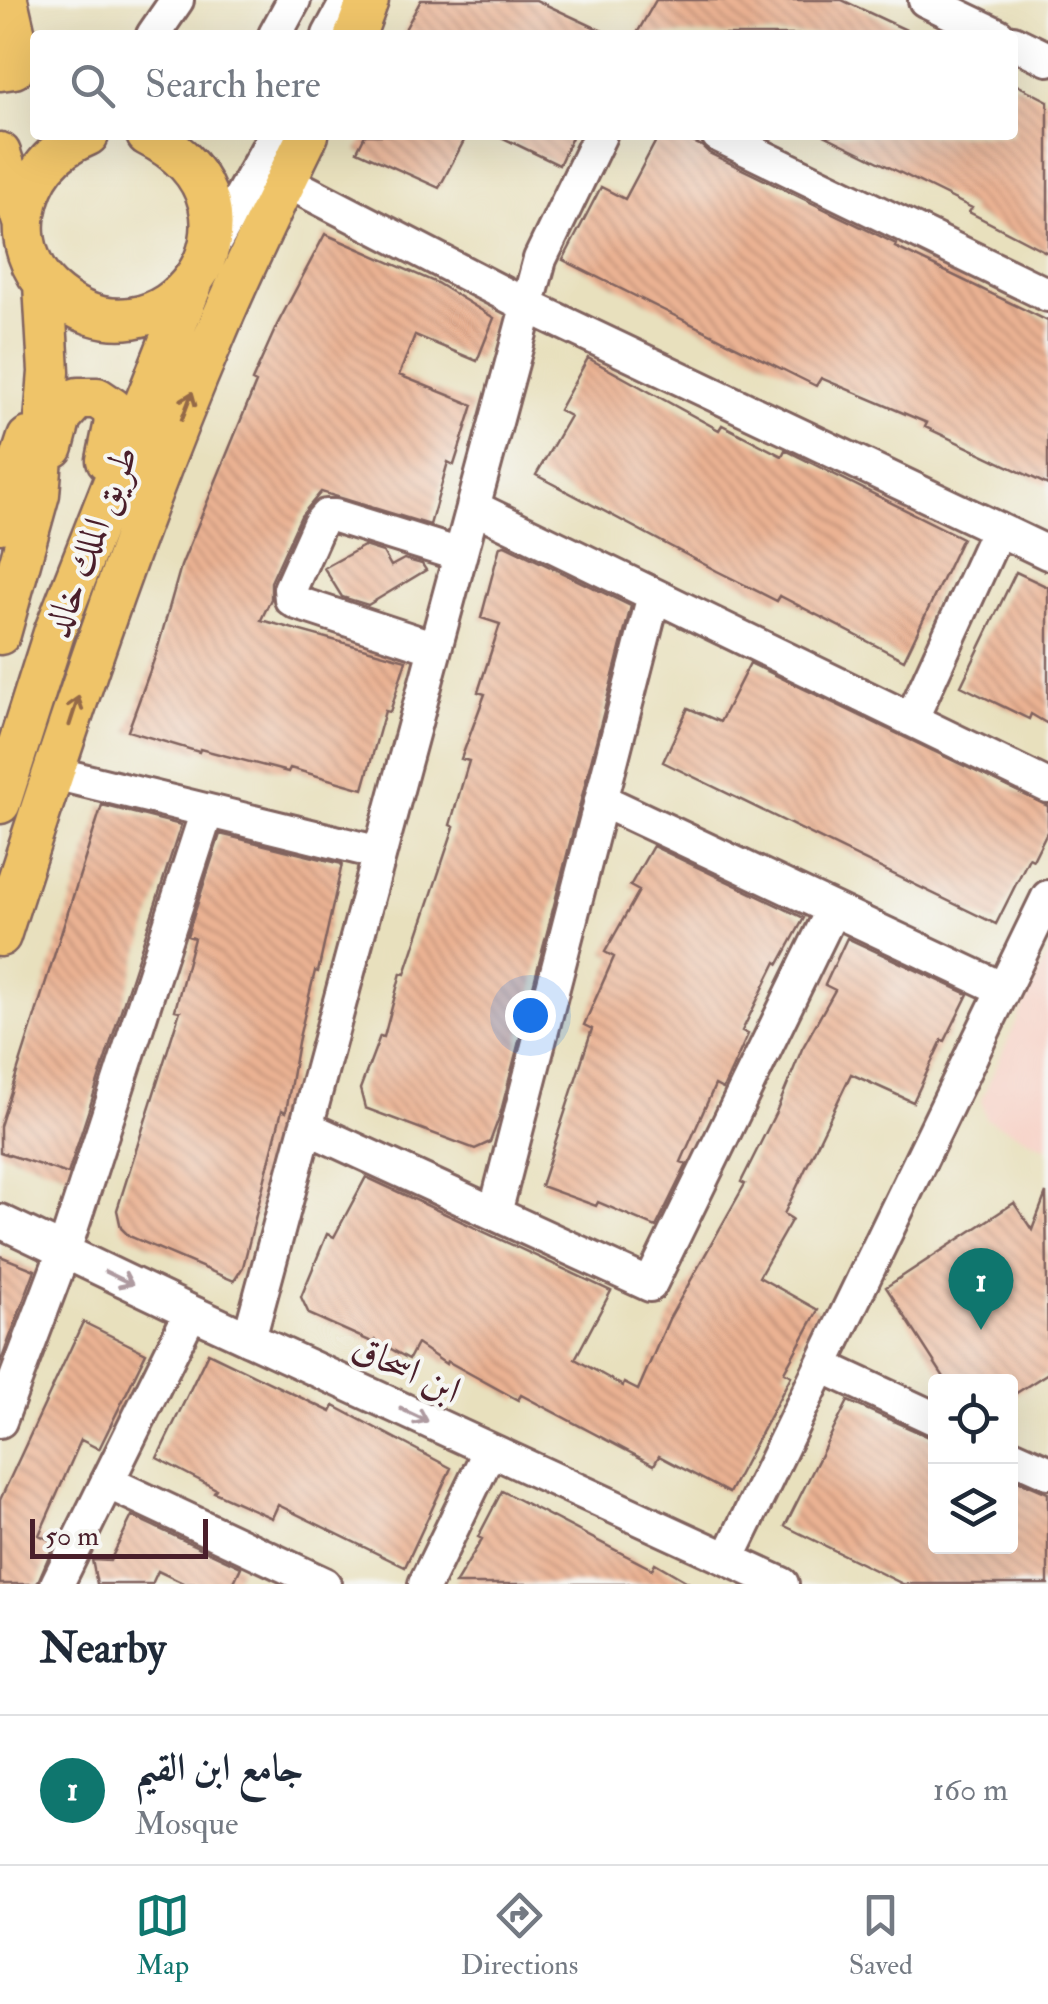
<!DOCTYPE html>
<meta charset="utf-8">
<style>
body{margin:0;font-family:"IM FELL Double Pica",Amiri,serif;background:#f6f6f7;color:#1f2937}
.controls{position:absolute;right:30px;bottom:30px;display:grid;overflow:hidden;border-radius:10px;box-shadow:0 10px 40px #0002}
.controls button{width:90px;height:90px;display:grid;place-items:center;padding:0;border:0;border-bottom:2px solid #e0e1e3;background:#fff;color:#1f2937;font:50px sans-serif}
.scale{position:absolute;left:30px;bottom:25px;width:178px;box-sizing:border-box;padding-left:10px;border:5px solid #4a1f2b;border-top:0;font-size:28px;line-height:35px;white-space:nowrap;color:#4a1f2b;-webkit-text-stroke:8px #f6f6f2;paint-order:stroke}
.you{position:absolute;left:530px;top:1015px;width:35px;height:35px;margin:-25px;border:8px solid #fff;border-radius:50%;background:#1a73e8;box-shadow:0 0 0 15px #1a73e833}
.badge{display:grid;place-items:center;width:65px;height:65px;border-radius:50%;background:#0f766e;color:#fff;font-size:32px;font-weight:700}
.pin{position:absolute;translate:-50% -82px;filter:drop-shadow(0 2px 5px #0008)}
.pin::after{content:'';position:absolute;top:52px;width:35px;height:30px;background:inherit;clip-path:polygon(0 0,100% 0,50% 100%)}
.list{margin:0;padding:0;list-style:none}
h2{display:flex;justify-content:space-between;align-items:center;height:130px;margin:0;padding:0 40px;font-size:42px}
h2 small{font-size:32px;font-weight:400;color:#747a83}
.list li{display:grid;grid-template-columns:65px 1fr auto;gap:30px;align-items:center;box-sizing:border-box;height:150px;padding:0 40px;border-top:2px solid #e0e1e3}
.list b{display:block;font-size:38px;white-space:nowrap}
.list p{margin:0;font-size:32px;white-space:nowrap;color:#747a83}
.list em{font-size:32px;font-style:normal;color:#747a83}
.icon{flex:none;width:55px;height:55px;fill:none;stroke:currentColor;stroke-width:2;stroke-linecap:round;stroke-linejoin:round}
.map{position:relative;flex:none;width:1048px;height:1584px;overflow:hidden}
.search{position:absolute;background:#fff;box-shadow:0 10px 40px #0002;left:30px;right:30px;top:30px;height:110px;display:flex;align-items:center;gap:25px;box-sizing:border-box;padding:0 35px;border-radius:10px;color:#747a83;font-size:38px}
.sheet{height:280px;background:#fff}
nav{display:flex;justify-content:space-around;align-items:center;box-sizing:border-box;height:140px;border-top:2px solid #e0e1e3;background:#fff;font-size:28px;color:#747a83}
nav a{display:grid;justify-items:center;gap:5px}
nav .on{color:#0f766e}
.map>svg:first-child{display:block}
.built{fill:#f7d1c6}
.building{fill:url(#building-back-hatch)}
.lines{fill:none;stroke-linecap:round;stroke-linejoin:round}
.minor-casing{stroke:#81635e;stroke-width:38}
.major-casing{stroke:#81635e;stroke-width:45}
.minor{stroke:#fff;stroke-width:32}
.major{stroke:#efc469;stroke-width:40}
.oneway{stroke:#946947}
.oneway2{stroke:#ae9aa0}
.labels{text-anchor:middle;stroke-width:8;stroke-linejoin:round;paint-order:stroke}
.street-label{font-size:38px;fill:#4a1f2b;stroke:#f6f6f2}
</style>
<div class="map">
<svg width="1048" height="1584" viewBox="0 0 1048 1584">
<defs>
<pattern id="building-back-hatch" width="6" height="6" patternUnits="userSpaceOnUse" patternTransform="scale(2.5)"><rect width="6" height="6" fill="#ebb293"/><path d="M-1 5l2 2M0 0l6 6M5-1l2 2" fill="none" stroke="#c09078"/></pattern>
</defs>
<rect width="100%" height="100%" fill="#f6f6f2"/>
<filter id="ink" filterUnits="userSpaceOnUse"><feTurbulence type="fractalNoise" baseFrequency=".01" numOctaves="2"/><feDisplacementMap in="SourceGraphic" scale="20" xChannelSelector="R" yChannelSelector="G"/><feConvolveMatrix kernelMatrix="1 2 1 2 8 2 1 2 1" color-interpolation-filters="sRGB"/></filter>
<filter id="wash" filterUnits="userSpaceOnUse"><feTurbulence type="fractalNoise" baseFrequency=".0048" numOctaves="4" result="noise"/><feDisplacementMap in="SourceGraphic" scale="40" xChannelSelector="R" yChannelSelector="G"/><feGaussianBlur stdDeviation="2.25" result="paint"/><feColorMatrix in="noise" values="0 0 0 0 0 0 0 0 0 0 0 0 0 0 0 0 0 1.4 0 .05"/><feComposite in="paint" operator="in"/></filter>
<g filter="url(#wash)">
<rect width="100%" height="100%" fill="#e8e0bd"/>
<path class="built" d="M 1048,952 L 1048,1148 L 986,1119 L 981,1100 Z"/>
<g id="blocks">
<path class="building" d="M 421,0 L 536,0 L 611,35 L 402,35 Z
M 656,0 L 842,0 L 917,35 L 636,35 Z
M 1013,83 L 1048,101 L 1048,253 L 969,212 L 972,208 L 824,135 L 1013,135 Z
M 365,135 L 467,135 L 439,188 L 357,151 Z
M 497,135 L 573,135 L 559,165 Z
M 659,135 L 678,135 L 702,146 L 709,153 L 896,244 L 895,247 L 1048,321 L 1048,485 L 925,427 L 927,423 L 821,378 L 816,386 L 563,260 L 601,187 L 625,199 Z
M 325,234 L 437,283 L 494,318 L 477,361 L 415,335 L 399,375 L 473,405 L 454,465 L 448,462 L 430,525 L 321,492 L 301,516 L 271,582 L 271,599 L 261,620 L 406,660 L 390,712 L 385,711 L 363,789 L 290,768 L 288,772 L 200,749 L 199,752 L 128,731 L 156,654 L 181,566 L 256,383 L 252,381 L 277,325 Z
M 588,358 L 719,430 L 722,425 L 782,456 L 785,450 L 962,538 L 904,660 L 780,596 L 777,601 L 717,571 L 536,475 L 570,416 L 559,410 Z
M 505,545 L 631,606 L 500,1115 L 490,1142 L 475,1149 L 365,1108 L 360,1089 L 380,1036 L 384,1037 L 401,973 L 405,974 L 454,827 L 450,825 L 469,761 L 461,759 L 485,694 L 478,692 L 500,624 L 481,618 L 500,546 Z
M 364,546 L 383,552 L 391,566 L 404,559 L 422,564 L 426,570 L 368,605 L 342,597 L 324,568 Z
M 1016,572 L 1048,587 L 1048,724 L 1031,714 L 1029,719 L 961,686 Z
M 750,663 L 1048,806 L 1048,830 L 1033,860 L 1029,858 L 996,924 L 663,762 L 688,708 L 720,722 Z
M 102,805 L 181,825 L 68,1174 L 0,1152 L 0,1126 Z
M 220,834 L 342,864 L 318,972 L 315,971 L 298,1042 L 286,1112 L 282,1110 L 243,1267 L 234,1281 L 129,1236 L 121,1228 L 117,1210 L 180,1011 L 175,1010 L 194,938 L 187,936 Z
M 653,846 L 804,918 L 779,964 L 776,962 L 742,1031 L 748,1034 L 723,1089 L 715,1085 L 681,1162 L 687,1164 L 656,1227 L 598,1202 L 596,1206 L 541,1186 L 592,1029 L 584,1025 L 614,957 L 605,952 L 639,891 L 630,886 Z
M 847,938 L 968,994 L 945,1041 L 942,1040 L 913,1102 L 851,1074 L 784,1214 L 792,1219 L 759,1277 L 818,1310 L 784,1372 L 791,1376 L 729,1493 L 659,1456 L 654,1465 L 521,1395 L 518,1400 L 447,1361 L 446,1364 L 417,1344 L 409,1359 L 375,1340 L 374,1343 L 309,1314 L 301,1297 L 327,1234 L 334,1237 L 366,1177 L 611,1291 L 575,1359 L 623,1386 L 624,1383 L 638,1390 L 669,1319 L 745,1184 L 741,1182 L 776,1112 L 802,1049 L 835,990 L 825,985 Z
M 1046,1193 L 1048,1373 L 1010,1397 L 1010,1382 L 947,1382 L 886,1287 L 1014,1203 L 1032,1230 Z
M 0,1256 L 35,1270 L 0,1364 Z
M 83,1322 L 146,1353 L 99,1449 L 81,1440 L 39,1535 L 55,1542 L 37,1584 L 0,1584 L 0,1500 Z
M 208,1353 L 331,1412 L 334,1406 L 451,1468 L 405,1567 L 278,1505 L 272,1518 L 214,1492 L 216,1489 L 157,1458 Z
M 848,1401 L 936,1440 L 936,1546 L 1010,1546 L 1010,1477 L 1048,1493 L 1048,1584 L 903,1584 L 785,1526 Z
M 502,1491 L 652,1569 L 655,1563 L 691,1584 L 455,1584 L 482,1539 L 478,1537 Z
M 132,1516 L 241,1567 L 233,1584 L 185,1584 L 158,1571 L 152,1584 L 97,1584 L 92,1560 L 110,1561 Z"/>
</g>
</g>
<g filter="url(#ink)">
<use href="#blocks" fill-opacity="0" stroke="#81635e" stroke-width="2.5"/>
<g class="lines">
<g class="minor-casing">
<path id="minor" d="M 925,0 L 998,35
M 153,35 L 177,0
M 275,35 L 294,0
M 329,35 L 348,0
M 1013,42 L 1048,59
M 718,135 L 1048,295
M 286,181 L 528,306 L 1048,553
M 209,253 L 275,135
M 473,507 L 1048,786
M 435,648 L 297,603 L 291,599 L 290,589 L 319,524 L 326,516 L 335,516 L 460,555
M 911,720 L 998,529
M 54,773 L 380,853
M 601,800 L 1003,989
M 306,1127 L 650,1285 L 833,909
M 495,1213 L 654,595
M 0,1221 L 191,1312 L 782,1584
M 249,1339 L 540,259 L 600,135
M 822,1366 L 936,1419
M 0,1421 L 64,1251 L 207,811
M 1010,1455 L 1048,1472
M 107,1482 L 324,1584
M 728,1559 L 1048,897
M 57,1584 L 191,1312
M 425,1584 L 490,1450"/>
</g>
<g class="major-casing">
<path id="major" d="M 355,35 L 368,0
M 0,70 L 14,68 L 17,44 L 7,0
M 88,135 C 53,149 31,175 25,213 C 20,239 30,271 50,289 C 161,390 293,208 147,135
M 0,153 L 23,222
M 53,447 L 61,417 L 78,398 L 97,398 L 112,408 L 115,422 L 107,460
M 0,523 L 28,438
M 0,634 L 39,494 L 49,372 L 44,284
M 0,803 L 54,633 L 192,284
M 0,936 C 65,734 131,531 215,335 C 243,267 276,201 308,135"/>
</g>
<use href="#minor" class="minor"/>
<use href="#major" class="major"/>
</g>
<defs><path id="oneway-shaft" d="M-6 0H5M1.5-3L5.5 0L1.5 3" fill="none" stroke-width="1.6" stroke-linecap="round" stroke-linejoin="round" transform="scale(2.5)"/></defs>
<g class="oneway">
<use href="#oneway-shaft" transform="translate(187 406) rotate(-69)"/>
<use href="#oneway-shaft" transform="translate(74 711) rotate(-72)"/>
</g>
<g class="oneway2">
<use href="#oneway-shaft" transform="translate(119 1278) rotate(26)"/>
<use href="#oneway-shaft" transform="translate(414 1415) rotate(25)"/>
</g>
</g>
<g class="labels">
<g class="street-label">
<text transform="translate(90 541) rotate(-69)" y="13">طريق الملك خالد</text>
<text transform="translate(407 1368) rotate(25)" y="13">ابن اسحاق</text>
</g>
</g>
</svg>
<div class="controls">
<button><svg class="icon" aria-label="locate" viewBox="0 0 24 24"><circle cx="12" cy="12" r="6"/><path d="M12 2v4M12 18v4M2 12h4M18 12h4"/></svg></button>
<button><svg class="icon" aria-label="layers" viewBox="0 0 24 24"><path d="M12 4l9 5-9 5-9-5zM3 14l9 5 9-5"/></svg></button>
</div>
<div class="scale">50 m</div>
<div class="you"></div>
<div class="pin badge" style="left:981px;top:1330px">1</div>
<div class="search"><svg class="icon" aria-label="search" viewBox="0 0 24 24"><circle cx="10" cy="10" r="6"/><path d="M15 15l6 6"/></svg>Search here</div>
</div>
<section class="sheet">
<h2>Nearby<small></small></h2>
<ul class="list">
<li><span class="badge">1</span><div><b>جامع ابن القيم</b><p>Mosque</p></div><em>160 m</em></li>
</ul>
</section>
<nav>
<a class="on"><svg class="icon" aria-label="map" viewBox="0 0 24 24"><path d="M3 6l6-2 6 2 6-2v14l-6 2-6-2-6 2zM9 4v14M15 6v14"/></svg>Map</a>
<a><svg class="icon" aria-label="directions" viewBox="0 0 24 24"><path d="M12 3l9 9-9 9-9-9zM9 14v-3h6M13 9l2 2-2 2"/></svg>Directions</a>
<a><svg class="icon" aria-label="saved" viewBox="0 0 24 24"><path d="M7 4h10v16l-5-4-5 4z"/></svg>Saved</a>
</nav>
